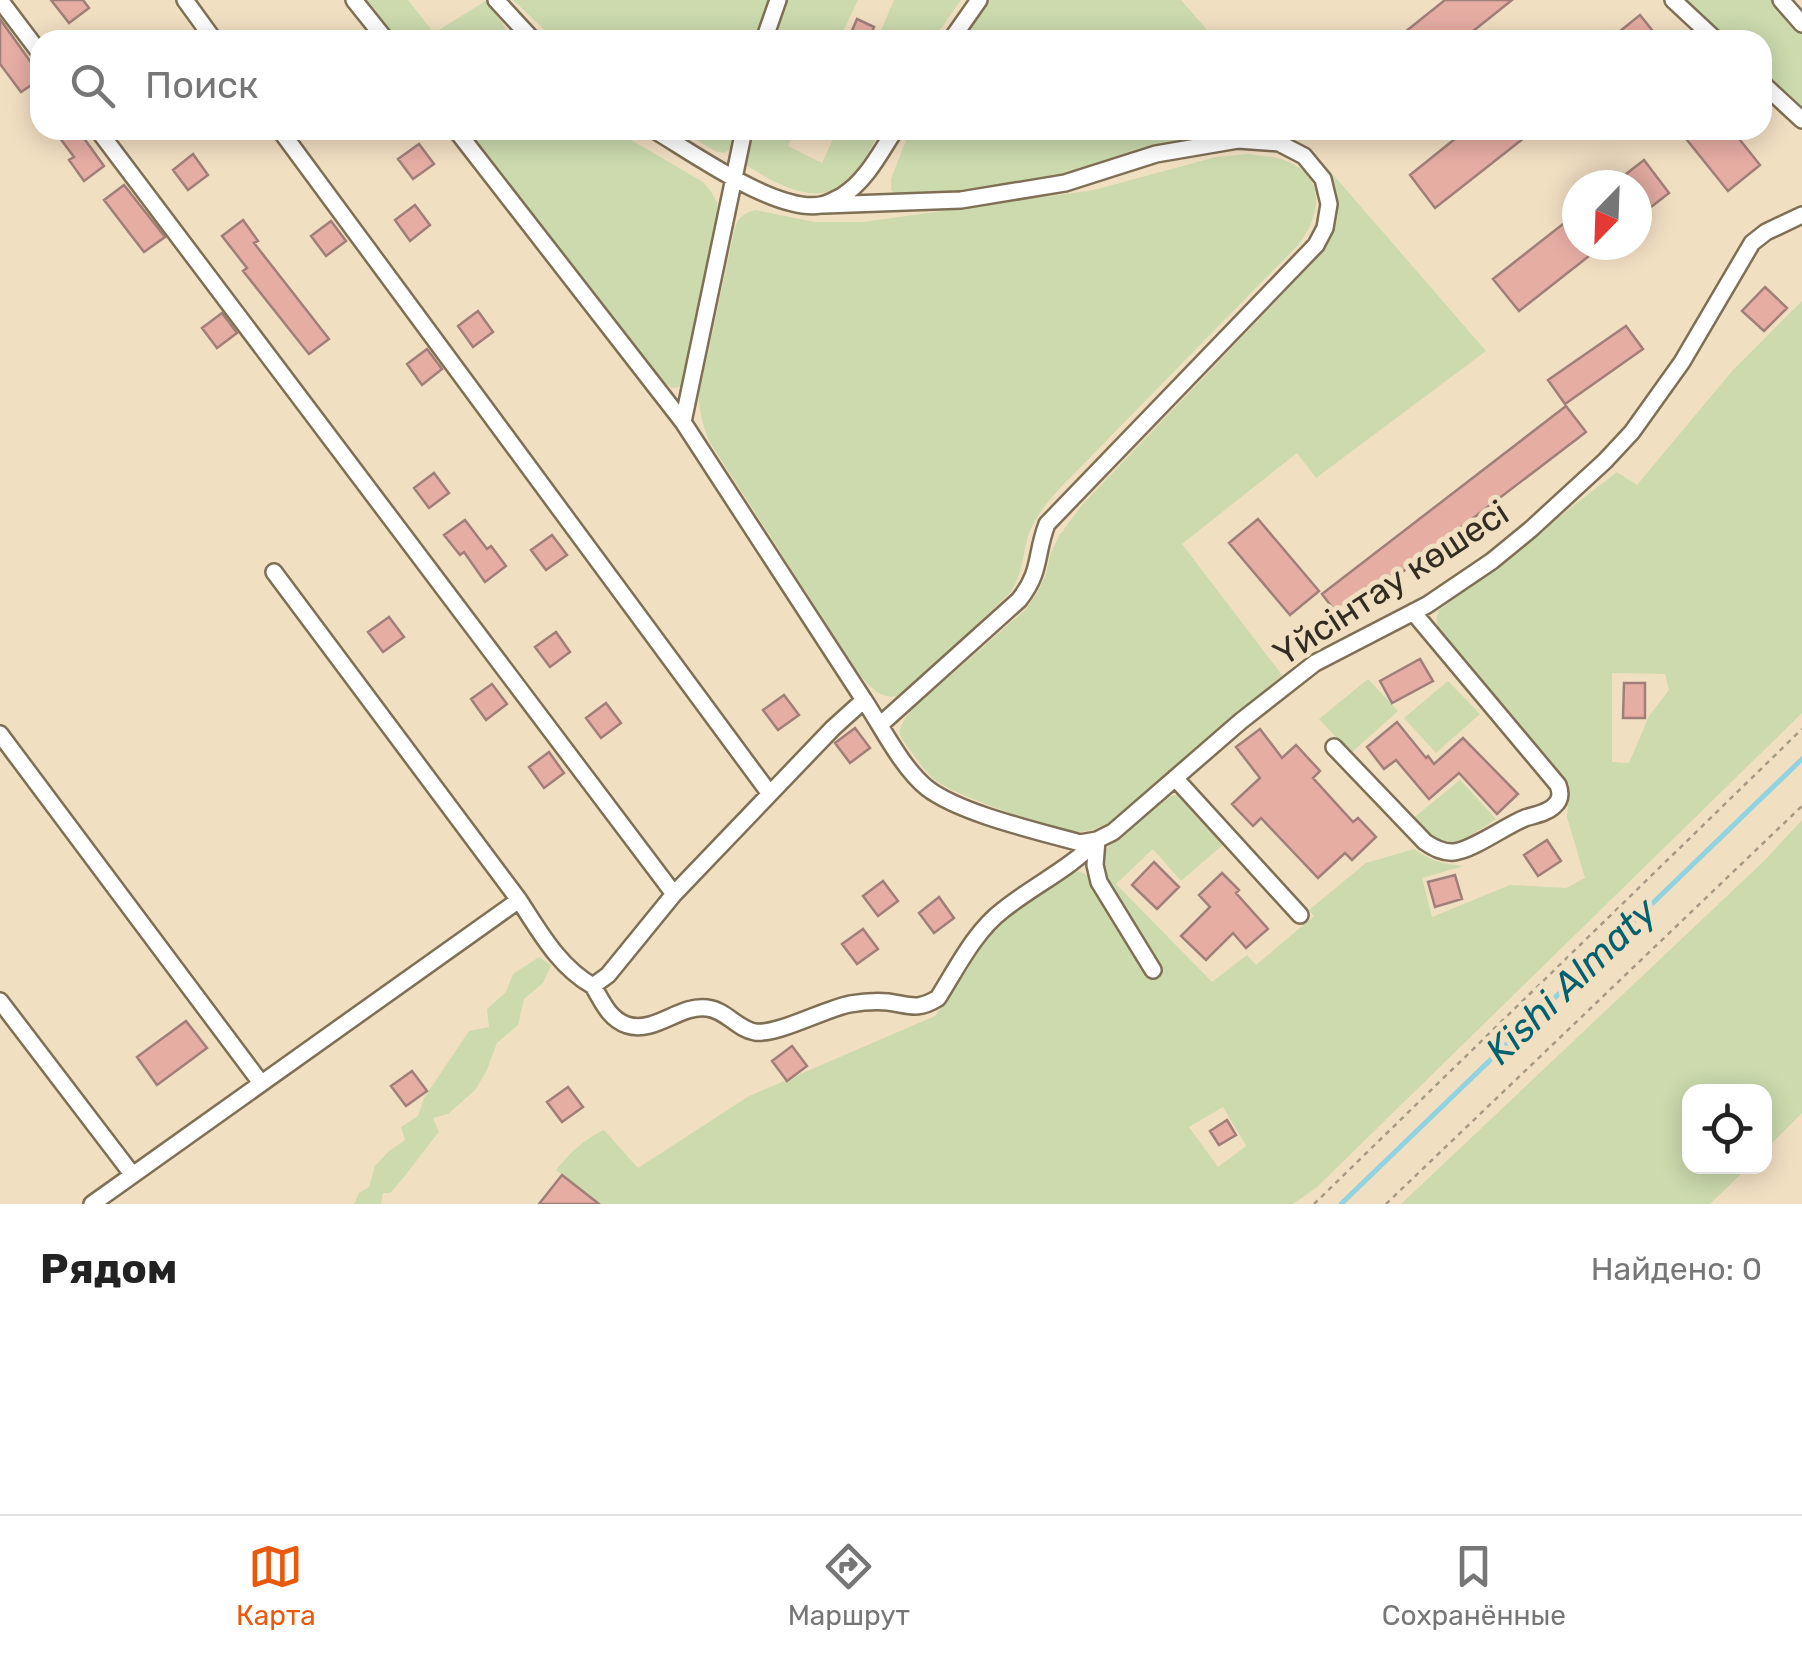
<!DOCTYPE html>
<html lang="ru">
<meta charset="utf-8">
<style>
body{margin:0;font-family:Rubik,sans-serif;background:#f6f6f6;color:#222}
.controls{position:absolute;right:30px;bottom:30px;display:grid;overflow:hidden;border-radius:20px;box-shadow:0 5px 25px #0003}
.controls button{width:90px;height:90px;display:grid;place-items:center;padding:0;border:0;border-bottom:2px solid #e0e0e0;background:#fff;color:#222;font:50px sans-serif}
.compass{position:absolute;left:1562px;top:170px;width:90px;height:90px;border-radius:50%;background:#fff;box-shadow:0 5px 25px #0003;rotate:203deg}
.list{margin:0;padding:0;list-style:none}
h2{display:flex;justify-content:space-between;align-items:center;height:130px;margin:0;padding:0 40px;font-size:42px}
h2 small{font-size:32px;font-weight:400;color:#767676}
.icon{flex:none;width:55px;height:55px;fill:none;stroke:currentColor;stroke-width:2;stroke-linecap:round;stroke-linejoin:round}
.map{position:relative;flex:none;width:1802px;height:1204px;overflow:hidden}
.search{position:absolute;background:#fff;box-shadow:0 5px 25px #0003;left:30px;right:30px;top:30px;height:110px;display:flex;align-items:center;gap:25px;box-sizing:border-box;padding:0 35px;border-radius:30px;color:#767676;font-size:38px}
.sheet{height:310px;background:#fff}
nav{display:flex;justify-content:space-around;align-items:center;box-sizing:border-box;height:140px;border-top:2px solid #e0e0e0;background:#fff;font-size:28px;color:#767676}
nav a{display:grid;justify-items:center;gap:5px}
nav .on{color:#ea580c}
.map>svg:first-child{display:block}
.green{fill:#ccdaae;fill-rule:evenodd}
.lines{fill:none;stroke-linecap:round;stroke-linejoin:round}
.stream{stroke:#91d3e1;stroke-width:5}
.building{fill:#e6ada3;stroke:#a07f78;stroke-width:2.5}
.minor-casing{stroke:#7e6f55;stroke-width:20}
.path{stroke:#a79a84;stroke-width:2.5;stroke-dasharray:5 5;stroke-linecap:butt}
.minor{stroke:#fff;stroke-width:15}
.labels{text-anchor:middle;stroke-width:10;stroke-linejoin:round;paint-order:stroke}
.street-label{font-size:35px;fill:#332d21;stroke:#f1dfc2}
.water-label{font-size:38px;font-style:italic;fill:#00616f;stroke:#f1dfc2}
</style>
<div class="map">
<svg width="1802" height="1204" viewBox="0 0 1802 1204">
<rect width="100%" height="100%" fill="#f1dfc2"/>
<path class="green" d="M 363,0 L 408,0 L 434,33 L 487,0 L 513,40 L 394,40 Z
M 513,0 L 771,0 L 758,40 L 555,40 Z
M 782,0 L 858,0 L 839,40 L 770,40 Z
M 894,0 L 961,0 L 933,40 L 877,40 Z
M 990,0 L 1181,0 L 1216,40 L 963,40 Z
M 1687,0 L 1772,0 L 1802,34 L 1802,109 L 1762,72 L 1762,40 L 1727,40 L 1692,8 Z
M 464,130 L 614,130 L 703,182 L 712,193 L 717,203 L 718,217 L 681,387 L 672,388 L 658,378 Z
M 680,130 L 738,130 L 734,147 L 724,153 L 717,152 Z
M 748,130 L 795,130 L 788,146 L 822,163 L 837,130 L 881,130 C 873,143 866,158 857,171 C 825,213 781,187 746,165 L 743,160 Z
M 910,130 L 1282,130 L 1262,134 L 1229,133 L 1184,140 L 1054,177 L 1002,187 L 898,197 L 891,190 L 891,179 Z
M 1248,154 C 1259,156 1271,156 1281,159 C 1326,174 1323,211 1299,244 L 1061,487 C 1047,502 1035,517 1028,536 C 1022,558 1023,573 1010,593 L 902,695 C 881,702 869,686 856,670 L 709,441 C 703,425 699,411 699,395 L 735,227 C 739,217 744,213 755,210 L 815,222 L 863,222 L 1094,190 L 1216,157 Z
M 1323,163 L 1486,351 L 1316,478 L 1297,453 L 1182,544 L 1282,675 L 1109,823 C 1099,827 1091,831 1080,832 C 1058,833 952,794 935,780 C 925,772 918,761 910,750 C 906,744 899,738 900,730 C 901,723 908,716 911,710 L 1025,610 L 1037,593 L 1046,575 L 1050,555 L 1059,536 L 1082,505 L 1319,256 C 1345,221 1342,201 1323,163 Z
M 1802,301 L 1802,713 L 1317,1187 L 1293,1204 L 600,1204 L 556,1170 C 571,1152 583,1140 604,1130 L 638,1168 L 749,1096 L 935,1016 L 968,969 L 981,943 L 1000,920 L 1051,881 L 1079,871 L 1089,876 L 1153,978 L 1160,972 C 1145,949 1103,894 1101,869 C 1101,861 1104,854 1108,847 L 1162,800 C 1169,797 1175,793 1183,796 L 1225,843 L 1181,881 L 1153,849 L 1116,884 L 1212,982 L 1247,955 L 1256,965 L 1314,916 L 1309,910 L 1366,863 L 1414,849 C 1430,861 1444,864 1464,866 L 1422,878 L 1432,917 L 1510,885 L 1566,888 L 1585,878 L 1567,817 L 1569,793 L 1562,778 L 1443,635 C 1436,626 1435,621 1439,610 L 1617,472 L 1637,485 L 1733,370 ZM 1612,673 L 1665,674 L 1669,690 L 1649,716 L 1629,763 L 1612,762 ZM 1223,1107 L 1246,1146 L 1218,1167 L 1189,1127 Z
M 1368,679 L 1398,711 L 1351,753 L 1319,719 Z
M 1448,681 L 1480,714 L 1436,753 L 1404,718 Z
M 1460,780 L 1496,819 C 1453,847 1453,857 1411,820 Z
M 1802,820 L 1802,1113 L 1765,1150 L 1764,1092 L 1690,1092 L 1690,1166 L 1748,1167 L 1710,1204 L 1401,1204 L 1763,862 Z
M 539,957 L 551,965 L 543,983 L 524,999 L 518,1025 L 497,1043 L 486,1072 L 475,1090 L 448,1114 L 433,1118 L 439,1132 C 422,1152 408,1174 390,1193 L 383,1193 L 381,1204 L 354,1204 L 359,1193 L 369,1187 L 375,1166 L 389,1151 L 405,1140 L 401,1127 L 418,1116 L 424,1098 L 469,1031 L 489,1027 L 487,1009 L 506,992 L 513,974 Z"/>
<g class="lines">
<path class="stream" d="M 1341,1204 L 1802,759"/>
</g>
<path class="building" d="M 51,0 L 83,0 L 89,8 L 69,23 Z
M 1445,0 L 1512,0 L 1462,40 L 1395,40 Z
M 1640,15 L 1660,40 L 1609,40 Z
M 0,19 L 40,75 L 40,79 L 21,92 L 0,64 Z
M 857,19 L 874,27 L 869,40 L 848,40 Z
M 54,130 L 78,130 L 104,166 L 84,181 L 69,160 L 74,157 Z
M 1466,130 L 1534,130 L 1435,208 L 1410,175 Z
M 1679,130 L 1732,130 L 1760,165 L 1728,191 Z
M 419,144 L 434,164 L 413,179 L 398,159 Z
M 193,154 L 208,175 L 188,190 L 173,170 Z
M 1644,160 L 1669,193 L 1637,218 L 1637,185 L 1612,185 Z
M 124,185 L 165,237 L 144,252 L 104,200 Z
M 415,205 L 430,225 L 410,241 L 395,220 Z
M 1577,213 L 1577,245 L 1603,245 L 1519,311 L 1493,279 Z
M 243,220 L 258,241 L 254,243 L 329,339 L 309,354 L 243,271 L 247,268 L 222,236 Z
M 331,221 L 346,241 L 326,256 L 311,236 Z
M 1765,287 L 1787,308 L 1764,331 L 1742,311 Z
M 478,311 L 493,332 L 473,347 L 458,326 Z
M 222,313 L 237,333 L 217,348 L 202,328 Z
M 1626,326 L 1643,349 L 1565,404 L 1548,380 Z
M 427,349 L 442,369 L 422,385 L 407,364 Z
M 1566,406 L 1586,432 L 1341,619 L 1322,594 Z
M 434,473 L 449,493 L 429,508 L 414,488 Z
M 1258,519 L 1319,591 L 1290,615 L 1229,543 Z
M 465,520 L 487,549 L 491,546 L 506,566 L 485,582 L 464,552 L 460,555 L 444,535 Z
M 552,535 L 567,555 L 546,570 L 531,550 Z
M 389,617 L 404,637 L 383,652 L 368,632 Z
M 556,632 L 570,652 L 550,667 L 535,647 Z
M 1420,659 L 1433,681 L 1392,703 L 1380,681 Z
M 1624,683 L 1645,683 L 1645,718 L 1623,718 Z
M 492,684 L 507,704 L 486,720 L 471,699 Z
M 784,695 L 799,715 L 778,730 L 763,710 Z
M 606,703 L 621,723 L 601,738 L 586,718 Z
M 1397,722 L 1426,758 L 1428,756 L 1434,764 L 1463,738 L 1518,794 L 1497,814 L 1459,773 L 1429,799 L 1396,760 L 1384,769 L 1367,747 Z
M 855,728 L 870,748 L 850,763 L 835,743 Z
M 1260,729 L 1282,758 L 1296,745 L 1320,771 L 1313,778 L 1353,822 L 1358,818 L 1376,837 L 1352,860 L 1345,853 L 1318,878 L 1261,818 L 1253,826 L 1232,804 L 1260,778 L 1236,747 Z
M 549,752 L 564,773 L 544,788 L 529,767 Z
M 1547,840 L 1561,861 L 1538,876 L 1524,855 Z
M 1154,862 L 1179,887 L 1157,909 L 1132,885 Z
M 1222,873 L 1239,890 L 1236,893 L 1268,929 L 1246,948 L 1233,933 L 1206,960 L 1181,936 L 1210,907 L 1199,895 Z
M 1455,875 L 1462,899 L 1435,907 L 1428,882 Z
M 883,881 L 898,901 L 878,916 L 863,896 Z
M 939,897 L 954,918 L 934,933 L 919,913 Z
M 863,929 L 878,949 L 857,964 L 842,944 Z
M 186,1021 L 207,1048 L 157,1085 L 137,1057 Z
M 792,1046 L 807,1066 L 787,1081 L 772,1061 Z
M 412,1071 L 427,1091 L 406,1106 L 391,1086 Z
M 568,1087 L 583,1107 L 562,1122 L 547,1102 Z
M 1227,1120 L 1236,1135 L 1219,1145 L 1210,1131 Z
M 562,1175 L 599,1204 L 539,1204 Z"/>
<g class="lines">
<g class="minor-casing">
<path id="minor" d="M 0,0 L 40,53
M 185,0 L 214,40
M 354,0 L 386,40
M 496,0 L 533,40
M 1673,0 L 1716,40
M 1781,0 L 1802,24
M 764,40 L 778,0
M 951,40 L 979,0
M 1762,83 L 1802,120
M 98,130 L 674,894 L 833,728 L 864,700 C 882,727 902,768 927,788 C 961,814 1038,831 1080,843 L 1097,840 L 1113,832 L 1241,721 L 1315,663 L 1427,605 L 1492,561 L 1531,529 L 1605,461 L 1632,432 L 1682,362 L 1752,243 L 1766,232 L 1802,215
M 280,130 L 770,794
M 456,130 L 683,422 L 864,700
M 654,130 C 693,153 776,213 821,205 C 828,204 836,199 842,196 C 866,181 880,153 895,130
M 824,205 L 961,200 L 1065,183 L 1156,154 L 1238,140 L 1279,143 L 1304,156 L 1323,179 L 1329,204 L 1325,228 L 1316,245 L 1047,524 C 1035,555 1042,571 1019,600 L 880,725
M 683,422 L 744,130
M 274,572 L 519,900
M 0,734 L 261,1083
M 1334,747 L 1425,842 C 1434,848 1443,853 1454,852 C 1473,850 1505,826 1525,818 C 1534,815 1547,813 1554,806 C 1561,800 1561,793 1558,785 L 1413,612
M 1175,778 L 1300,915
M 593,986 C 602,1001 609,1019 627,1025 C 655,1034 680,1004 707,1008 C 726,1010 737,1029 755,1032 C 778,1035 824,1009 850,1004 C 862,1002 875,1001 888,1002 C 910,1005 917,1011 938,998 C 957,968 975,931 1003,910 C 1034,885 1070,869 1097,840 L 1095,865 L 1099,882 L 1153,970
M 0,1001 L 132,1174
M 92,1204 L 519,900 C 540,932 559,967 593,986 L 608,975 L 674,894"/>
</g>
<path class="path" d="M 1314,1204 L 1802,729
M 1386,1204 L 1802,806"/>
<use href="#minor" class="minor"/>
</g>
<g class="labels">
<g class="street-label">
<text transform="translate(1391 583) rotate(-33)" y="12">Үйсінтау көшесі</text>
</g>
<g class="water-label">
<text transform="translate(1571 981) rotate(-44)" y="13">Kіshі Almaty</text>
</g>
</g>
</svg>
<div class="controls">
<button><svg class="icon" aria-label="locate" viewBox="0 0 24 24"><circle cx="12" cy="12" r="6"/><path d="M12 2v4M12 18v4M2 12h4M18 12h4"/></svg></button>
</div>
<svg class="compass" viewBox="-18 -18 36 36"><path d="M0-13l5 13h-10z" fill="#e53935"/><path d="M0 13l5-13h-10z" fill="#767676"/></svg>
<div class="search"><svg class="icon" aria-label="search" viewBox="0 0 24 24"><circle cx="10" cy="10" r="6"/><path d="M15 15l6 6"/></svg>Поиск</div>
</div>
<section class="sheet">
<h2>Рядом<small>Найдено: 0</small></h2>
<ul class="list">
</ul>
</section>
<nav>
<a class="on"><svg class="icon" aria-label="map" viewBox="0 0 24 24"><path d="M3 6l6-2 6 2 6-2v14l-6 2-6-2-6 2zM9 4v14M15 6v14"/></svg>Карта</a>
<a><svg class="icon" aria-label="directions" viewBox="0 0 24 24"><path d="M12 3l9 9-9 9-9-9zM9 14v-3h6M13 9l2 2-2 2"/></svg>Маршрут</a>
<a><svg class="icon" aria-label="saved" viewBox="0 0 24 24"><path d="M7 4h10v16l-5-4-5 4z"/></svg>Сохранённые</a>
</nav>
